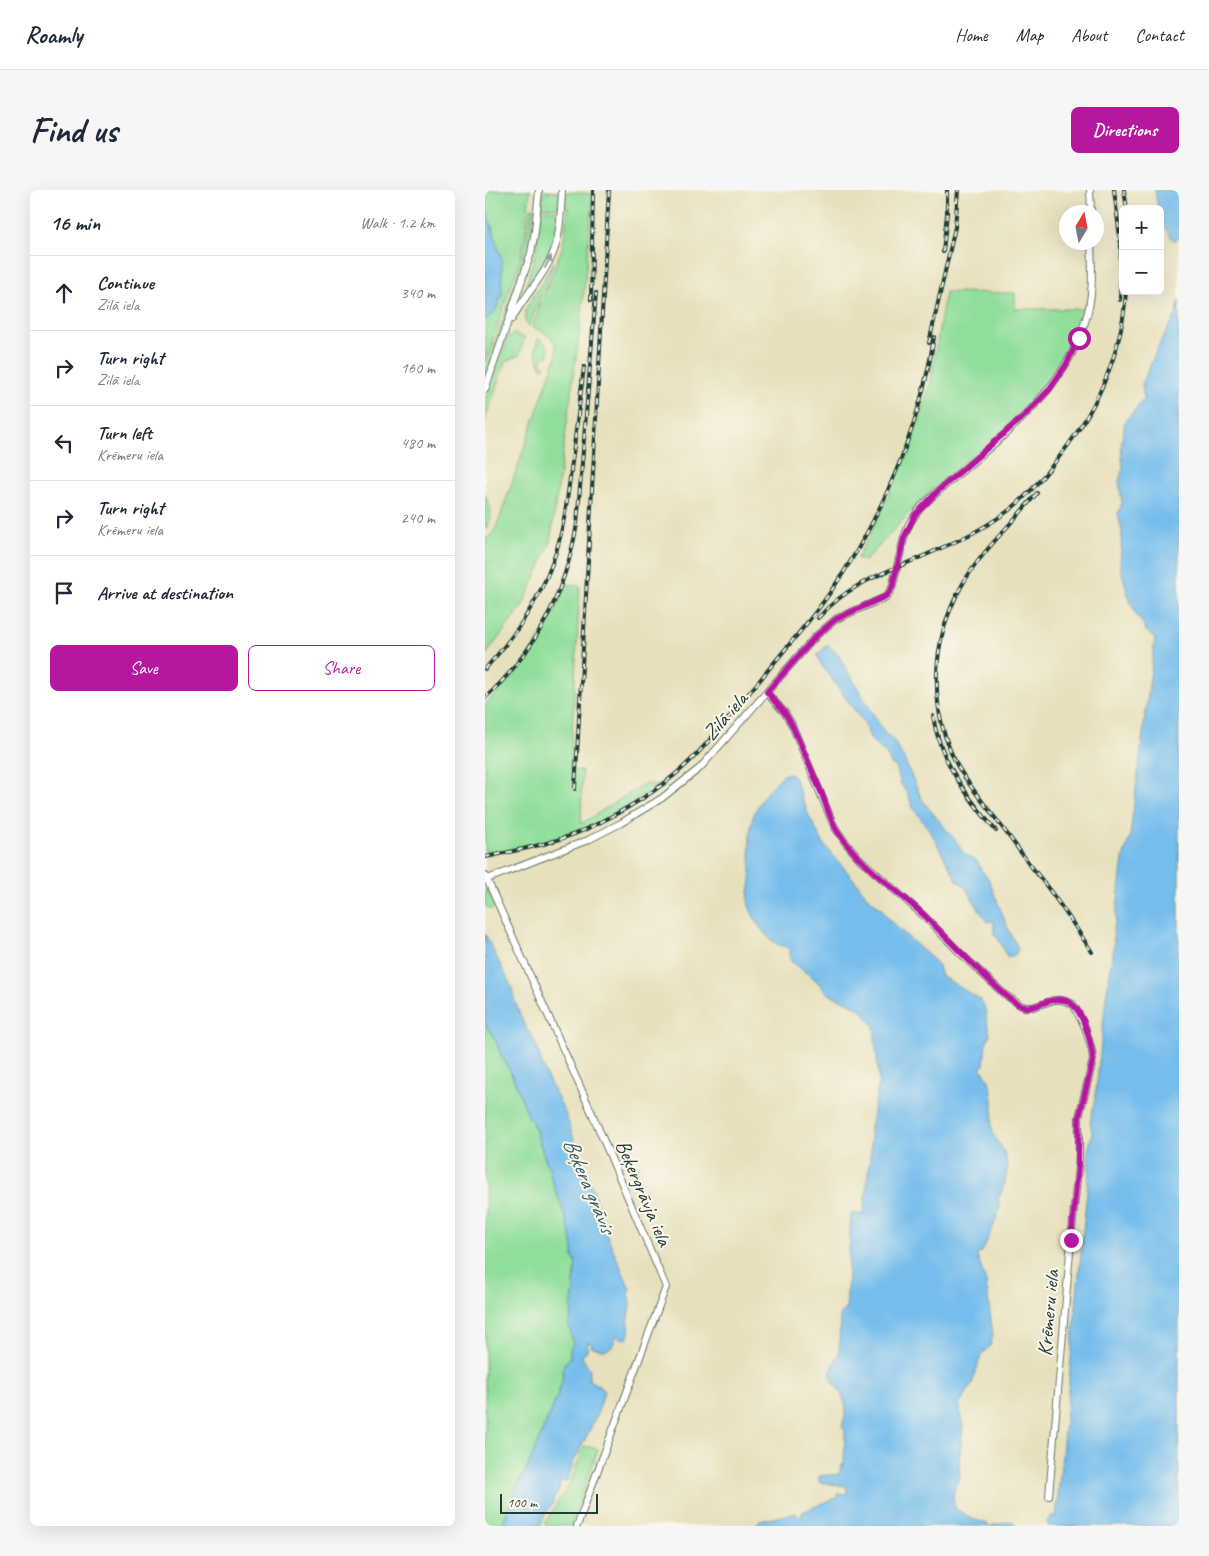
<!DOCTYPE html>
<meta charset="utf-8">
<style>
body{margin:0;font-family:Caveat,sans-serif;background:#f6f6f7;color:#1f2937}
.controls{position:absolute;right:15px;top:15px;display:grid;overflow:hidden;border-radius:8px;box-shadow:0 5px 20px #0002}
.controls button{width:45px;height:45px;display:grid;place-items:center;padding:0;border:0;border-bottom:1px solid #e0e1e3;background:#fff;color:#1f2937;font:25px sans-serif}
.compass{position:absolute;left:574px;top:15px;width:45px;height:45px;border-radius:50%;background:#fff;box-shadow:0 5px 20px #0002;rotate:10deg}
.scale{position:absolute;left:15px;bottom:12px;width:98px;box-sizing:border-box;padding-left:5px;border:2px solid #1f3d34;border-top:0;font-size:14px;line-height:18px;white-space:nowrap;color:#1f3d34;-webkit-text-stroke:4px #fbf7ec;paint-order:stroke}
.stop{position:absolute;width:15px;height:15px;margin:-11px;border:4px solid #b5179e;border-radius:50%;background:#fff}
.stop.end{background:#b5179e;border-color:#fff;box-shadow:0 1px 5px #0008}
.list{margin:0;padding:0;list-style:none}
h2{display:flex;justify-content:space-between;align-items:center;height:65px;margin:0;padding:0 20px;font-size:21px}
h2 small{font-size:16px;font-weight:400;color:#747a83}
.list li{display:grid;grid-template-columns:32px 1fr auto;gap:15px;align-items:center;box-sizing:border-box;height:75px;padding:0 20px;border-top:1px solid #e0e1e3}
.list b{display:block;font-size:19px;white-space:nowrap}
.list p{margin:0;font-size:16px;white-space:nowrap;color:#747a83}
.list em{font-size:16px;font-style:normal;color:#747a83}
.actions{display:flex;gap:10px;padding:15px 20px}
.actions a{flex:1;padding:11px 0;border:1px solid #b5179e;border-radius:8px;text-align:center;font-size:18px;color:#b5179e}
.actions .main{background:#b5179e;color:#fff}
.icon{flex:none;width:28px;height:28px;fill:none;stroke:currentColor;stroke-width:2;stroke-linecap:round;stroke-linejoin:round}
.map{position:relative;flex:none;width:694px;height:1336px;overflow:hidden;border-radius:8px}
header{display:flex;align-items:center;gap:30px;box-sizing:border-box;height:70px;padding:0 25px;background:#fff;border-bottom:1px solid #e0e1e3}
header strong{font-size:24px}
nav{display:flex;gap:28px;margin-inline-start:auto;font-size:18px}
.intro{display:flex;align-items:center;justify-content:space-between;box-sizing:border-box;height:120px;padding:0 30px}
h1{margin:0;font-size:35px}
.button{padding:12px 22px;border-radius:8px;background:#b5179e;color:#fff;font-size:18px;font-weight:700}
main{display:flex;gap:30px;padding:0 30px}
aside{flex:1;background:#fff;border-radius:8px;box-shadow:0 5px 20px #0002}
.map>svg:first-child{display:block}
.green{fill:#91de9b;stroke:#588e68}
.water{fill:#74bdec;stroke:#4a7d90}
.lines{fill:none;stroke-linecap:round;stroke-linejoin:round}
.street-casing{stroke:#657664;stroke-width:8}
.street{stroke:#fff;stroke-width:6}
.rail-casing{stroke:#1f3d34;stroke-width:4}
.rail{stroke:#fbf7ec;stroke-width:2;stroke-dasharray:5.5;stroke-linecap:butt}
.oneway{fill:#8f9e9a}
.route{stroke:#b5179e;stroke-width:6}
.labels{text-anchor:middle;stroke-width:4;stroke-linejoin:round;paint-order:stroke}
.street-label{font-size:21px;fill:#1f3d34;stroke:#fbf7ec}
.water-label{font-size:22px;font-style:italic;fill:#345d62;stroke:#fbf7ec}
</style>
<header>
<strong>Roamly</strong>
<nav><a>Home</a><a>Map</a><a>About</a><a>Contact</a></nav>
</header>
<div class="intro"><h1>Find us</h1><a class="button">Directions</a></div>
<main>
<aside>
<h2>16 min<small>Walk · 1.2 km</small></h2>
<ul class="list">
<li><svg class="icon" aria-label="ahead" viewBox="0 0 24 24"><path d="M12 20V5M6 11l6-6 6 6"/></svg><div><b>Continue</b><p>Zilā iela</p></div><em>340 m</em></li>
<li><svg class="icon" aria-label="right" viewBox="0 0 24 24"><path d="M7 20v-9h11M14 6l5 5-5 5"/></svg><div><b>Turn right</b><p>Zilā iela</p></div><em>160 m</em></li>
<li><svg class="icon" aria-label="left" viewBox="0 0 24 24"><path d="M17 20v-9H6M10 6l-5 5 5 5"/></svg><div><b>Turn left</b><p>Krēmeru iela</p></div><em>480 m</em></li>
<li><svg class="icon" aria-label="right" viewBox="0 0 24 24"><path d="M7 20v-9h11M14 6l5 5-5 5"/></svg><div><b>Turn right</b><p>Krēmeru iela</p></div><em>240 m</em></li>
<li><svg class="icon" aria-label="arrive" viewBox="0 0 24 24"><path d="M6 21V4h12l-3 4 3 4H6"/></svg><div><b>Arrive at destination</b></div></li>
</ul>
<div class="actions"><a class="main">Save</a><a>Share</a></div>
</aside>
<div class="map">
<svg width="694" height="1336" viewBox="0 0 694 1336">
<rect width="100%" height="100%" fill="#fbf7ec"/>
<filter id="ink" filterUnits="userSpaceOnUse"><feTurbulence type="fractalNoise" baseFrequency=".02" numOctaves="2"/><feDisplacementMap in="SourceGraphic" scale="10" xChannelSelector="R" yChannelSelector="G"/><feConvolveMatrix kernelMatrix="1 2 1 2 8 2 1 2 1" color-interpolation-filters="sRGB"/></filter>
<filter id="wash" filterUnits="userSpaceOnUse"><feTurbulence type="fractalNoise" baseFrequency=".0096" numOctaves="4" result="noise"/><feDisplacementMap in="SourceGraphic" scale="20" xChannelSelector="R" yChannelSelector="G"/><feGaussianBlur stdDeviation="1.12" result="paint"/><feColorMatrix in="noise" values="0 0 0 0 0 0 0 0 0 0 0 0 0 0 0 0 0 1.4 0 .05"/><feComposite in="paint" operator="in"/></filter>
<g filter="url(#wash)">
<rect width="100%" height="100%" fill="#e7e0bc"/>
<path class="green" d="M 0,0 L 45,0 L 41,40 L 35,69 L 0,172 L 0,130 L 10,122 L 17,104 L 9,41 L 3,26 Z
M 58,1 L 74,2 L 73,18 L 57,17 Z
M 82,2 L 108,4 L 96,132 L 65,354 L 37,417 L 0,466 L 0,349 C 8,346 11,338 14,330 L 71,167 C 74,148 61,143 47,137 L 78,55 L 83,18 L 80,18 Z
M 46,18 L 49,18 C 44,78 20,133 0,189 L 0,178 C 19,126 40,74 46,18 Z
M 56,19 L 73,21 L 70,43 L 64,64 L 37,108 L 51,61 Z
M 69,72 L 44,136 L 40,131 L 40,120 Z
M 460,102 L 530,103 L 530,119 L 599,119 C 581,200 506,247 448,299 C 424,321 403,347 380,371 L 372,368 L 386,343 L 421,267 L 445,196 Z
M 29,144 L 40,148 L 34,165 L 20,172 L 0,230 L 0,210 L 22,150 L 24,146 Z
M 53,149 C 61,151 65,159 63,167 L 59,166 L 56,174 L 60,176 L 58,178 L 56,177 L 50,161 Z
M 0,305 C 7,317 9,328 0,339 Z
M 81,394 L 95,396 L 85,580 L 97,581 L 96,634 L 159,594 L 175,594 C 154,607 134,622 112,633 C 77,650 38,658 0,665 L 0,514 C 37,482 64,440 81,394 Z
M 0,700 L 6,705 L 11,714 L 8,718 L 5,719 L 0,716 Z
M 0,833 L 11,851 L 17,868 L 20,871 L 30,892 L 44,928 C 53,937 56,967 66,981 L 65,985 C 72,1006 91,1048 88,1068 L 91,1072 L 85,1138 L 88,1155 L 85,1167 L 78,1181 L 77,1191 L 72,1207 L 39,1285 L 32,1294 L 17,1336 L 0,1336 Z
M 99,1256 L 113,1259 L 86,1336 L 64,1336 L 59,1334 L 85,1293 Z"/>
<path class="water" d="M 670,0 L 694,0 L 694,48 L 691,50 L 688,50 C 681,40 675,31 675,19 L 673,19 Z
M 0,8 L 3,26 L 17,70 L 17,104 L 10,122 L 0,130 Z
M 694,110 L 694,1336 L 563,1336 L 562,1332 L 566,1326 L 571,1327 L 604,978 L 603,962 L 607,942 L 605,932 L 610,910 L 621,807 L 629,757 L 628,737 L 630,734 L 638,669 L 645,646 L 670,448 L 660,440 L 659,435 L 651,425 L 643,405 L 635,375 L 637,342 L 633,323 L 637,313 L 634,291 L 638,278 L 636,257 L 640,232 L 659,209 L 657,194 L 675,153 L 691,125 Z
M 342,455 L 352,463 L 400,544 L 407,548 L 417,565 L 437,609 L 445,620 L 472,652 L 478,663 L 492,671 L 496,680 L 503,688 L 524,741 L 531,754 L 533,760 L 530,765 L 522,767 L 514,750 L 509,744 L 509,731 L 502,732 L 480,697 L 472,690 L 445,641 L 428,618 L 423,605 L 416,594 L 411,577 L 406,574 L 401,564 L 386,550 L 379,533 L 337,476 L 332,465 Z
M 300,584 L 306,584 L 309,587 L 324,626 L 340,656 L 377,699 L 381,706 L 396,718 L 405,731 L 452,773 L 456,786 L 496,810 L 502,822 L 501,828 L 505,844 L 501,853 L 499,875 L 495,878 C 506,887 509,906 508,920 C 507,927 506,933 507,939 C 508,947 514,953 517,958 C 526,973 521,995 513,1009 L 515,1016 L 511,1030 L 497,1062 L 493,1063 L 492,1066 L 501,1092 L 508,1145 L 505,1156 L 496,1165 L 486,1197 L 474,1214 L 478,1233 L 477,1249 L 474,1271 L 475,1288 L 470,1296 L 468,1308 L 471,1319 L 487,1329 L 501,1333 L 504,1336 L 527,1331 L 531,1336 L 269,1336 L 274,1331 L 311,1323 L 313,1326 L 317,1326 L 317,1322 L 348,1309 L 354,1308 L 352,1304 L 362,1304 L 362,1297 L 360,1296 L 334,1292 L 334,1286 L 354,1284 L 356,1275 L 359,1275 L 360,1240 L 357,1237 L 361,1221 L 360,1213 L 356,1203 L 346,1189 L 345,1183 L 354,1163 L 355,1124 L 357,1121 L 361,1121 L 366,1024 L 379,1024 L 386,957 L 385,938 L 394,892 L 389,836 L 377,820 L 363,812 L 343,804 L 332,791 L 306,771 L 304,765 L 306,762 L 300,756 C 285,757 265,725 263,711 C 263,704 266,696 266,688 C 266,668 262,647 268,627 C 273,611 287,594 300,584 Z
M 0,744 L 28,800 L 29,809 L 38,832 L 50,852 L 60,883 L 81,925 L 101,986 L 108,998 L 116,1031 L 145,1099 L 144,1106 L 146,1116 L 143,1134 L 145,1136 L 143,1148 L 136,1149 L 132,1145 L 127,1157 L 120,1160 L 106,1157 L 107,1154 L 103,1152 L 102,1161 L 97,1165 L 98,1169 L 105,1179 L 104,1190 L 116,1197 L 119,1201 C 113,1233 91,1259 82,1291 L 75,1292 L 74,1301 L 68,1309 L 69,1311 L 61,1323 L 55,1336 L 17,1336 L 17,1334 C 25,1318 29,1300 39,1285 L 72,1207 L 77,1191 L 79,1173 L 82,1172 L 85,1167 L 85,1159 L 88,1155 L 85,1138 L 83,1136 C 89,1125 85,1118 88,1107 L 91,1072 L 88,1068 C 91,1048 72,1006 65,985 L 66,981 C 57,967 53,937 44,928 L 30,892 L 20,871 L 17,868 L 11,851 L 0,833 Z"/>
</g>
<g filter="url(#ink)">
<g class="lines">
<g class="street-casing">
<path id="street" d="M 605,0 L 606,22
M 27,129 C 40,104 63,83 71,55 C 76,37 76,18 77,0
M 0,200 L 46,63 L 50,41 L 54,0
M 282,503 L 300,523 L 307,535 L 349,636 L 360,652 L 376,670 L 440,727 L 475,763 L 519,804 L 535,815 L 540,817 L 548,817 L 569,810 L 577,810 L 588,814 L 600,837 L 607,861 L 608,870 L 594,927 L 594,967 L 586,1050 L 564,1306
M 0,685 L 106,921 L 181,1097 L 92,1336
M 0,690 L 103,650 L 136,633 L 177,608 L 215,578 L 331,446 L 351,429 L 401,407 L 407,398 L 419,348 L 424,334 L 436,317 C 496,260 574,215 600,132 C 609,106 607,79 606,52"/>
</g>
<use href="#street" class="street"/>
<g class="rail-casing">
<path id="rail" d="M 629,0 L 636,56 L 635,110
M 639,0 L 642,19
M 458,62 L 462,23 L 462,0
M 106,110 L 108,0
M 444,153 L 470,37 L 473,0
M 552,303 C 527,334 496,361 476,397 C 446,451 443,519 472,575 C 482,593 495,608 507,624 C 523,644 537,665 553,685 C 572,709 590,736 607,762
M 333,428 C 369,388 408,381 454,359 C 480,348 505,335 527,318 C 542,306 554,292 566,277 C 608,227 637,167 641,101
M 0,479 C 31,445 57,407 71,362 C 80,333 83,303 87,272 C 91,241 95,209 99,177
M 0,508 C 52,460 80,403 92,334 L 111,103
M 448,526 C 455,572 482,606 511,641
M 90,599 L 124,0
M 0,667 C 39,659 77,652 112,634 C 146,617 182,595 209,567 C 232,543 253,516 275,490 C 298,461 323,434 344,404 C 397,329 435,237 449,147"/>
</g>
<use href="#rail" class="rail"/>
</g>
<defs><path id="oneway-solid" d="M-6-.8H1V-3.2L6.5 0L1 3.2V.8H-6Z" transform="scale(1.25)"/></defs>
<use class="oneway" href="#oneway-solid" transform="translate(63 72) rotate(-62)"/>
</g>
<g class="lines" filter="url(#ink)">
<path class="route" d="M 586,1050 L 593,975 L 594,927 L 608,870 C 607,856 599,823 587,814 C 583,810 575,809 569,810 C 559,811 551,819 540,817 C 533,816 524,808 518,803 C 491,779 466,752 440,726 C 411,699 375,676 353,642 C 344,629 341,612 334,597 C 325,576 316,556 307,535 L 300,523 L 282,502 L 331,446 L 351,429 L 401,406 L 407,398 L 419,348 L 430,325 L 454,300 L 538,227 L 564,200 L 581,175 L 594,148"/>
</g>
<g class="labels">
<g class="street-label">
<text transform="translate(240 526) rotate(-49)" y="7">Zilā iela</text>
<text transform="translate(159 1003) rotate(67)" y="7">Beķergrāvja iela</text>
<text transform="translate(563 1123) rotate(-85)" y="7">Krēmeru iela</text>
</g>
<g class="water-label">
<text transform="translate(105 995) rotate(67)" y="8">Beķera grāvis</text>
</g>
</g>
</svg>
<div class="controls">
<button>+</button>
<button>−</button>
</div>
<svg class="compass" viewBox="-18 -18 36 36"><path d="M0-13l5 13h-10z" fill="#e53935"/><path d="M0 13l5-13h-10z" fill="#747a83"/></svg>
<div class="scale">100 m</div>
<div class="stop" style="left:594px;top:148px"></div>
<div class="stop end" style="left:586px;top:1050px"></div>
</div>
</main>
